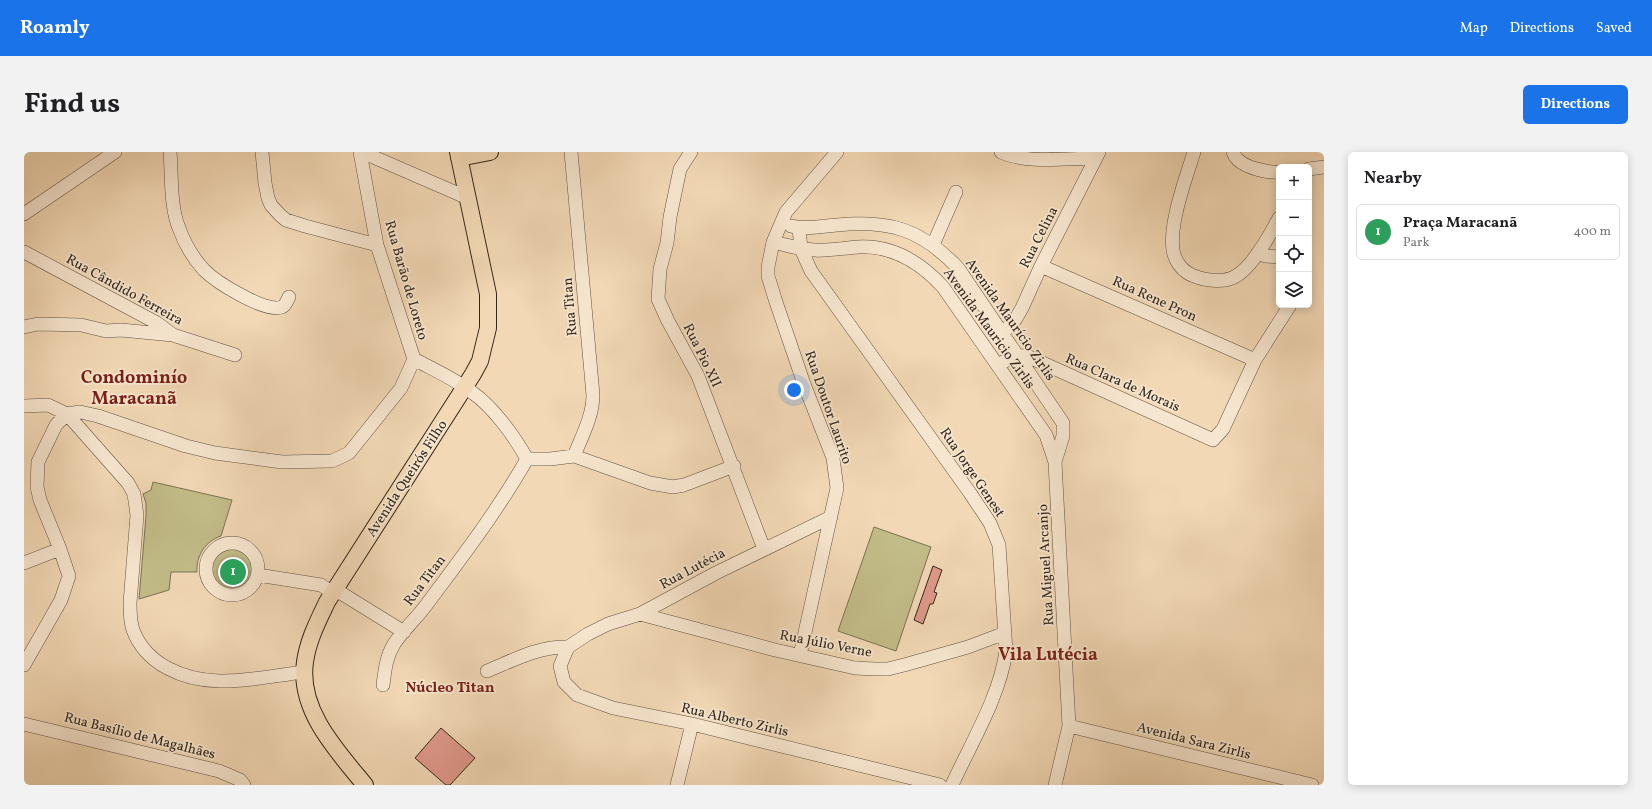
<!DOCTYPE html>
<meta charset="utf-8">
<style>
body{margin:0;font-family:Vollkorn,serif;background:#f2f2f2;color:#202124}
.controls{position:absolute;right:12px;top:12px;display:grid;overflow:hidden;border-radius:6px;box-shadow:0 2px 10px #0003}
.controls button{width:36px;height:36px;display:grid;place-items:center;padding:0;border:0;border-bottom:1px solid #e0e0e0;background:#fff;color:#202124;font:20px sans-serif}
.you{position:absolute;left:770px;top:238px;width:14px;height:14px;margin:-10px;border:3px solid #fff;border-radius:50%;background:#1a73e8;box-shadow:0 0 0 6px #1a73e833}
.badge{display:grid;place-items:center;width:26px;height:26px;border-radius:50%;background:#1a73e8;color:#fff;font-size:13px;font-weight:700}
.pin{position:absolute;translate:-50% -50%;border:2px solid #fff;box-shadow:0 1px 4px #0006}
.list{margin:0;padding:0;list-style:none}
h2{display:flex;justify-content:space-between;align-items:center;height:52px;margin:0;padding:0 16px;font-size:17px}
h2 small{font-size:13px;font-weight:400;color:#757577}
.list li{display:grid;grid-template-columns:26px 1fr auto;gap:12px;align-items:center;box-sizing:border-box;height:56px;margin:0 8px 8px;padding:0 8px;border:1px solid #e0e0e0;border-radius:6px}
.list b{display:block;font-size:15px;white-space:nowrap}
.list p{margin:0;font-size:13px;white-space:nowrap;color:#757577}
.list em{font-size:13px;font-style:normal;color:#757577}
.icon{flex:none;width:22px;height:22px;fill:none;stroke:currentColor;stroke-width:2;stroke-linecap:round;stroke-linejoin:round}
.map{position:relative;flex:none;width:1300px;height:633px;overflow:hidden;border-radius:6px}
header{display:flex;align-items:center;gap:24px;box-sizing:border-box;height:56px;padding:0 20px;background:#1a73e8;color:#fff}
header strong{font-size:19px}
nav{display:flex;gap:22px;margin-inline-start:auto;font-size:14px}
.intro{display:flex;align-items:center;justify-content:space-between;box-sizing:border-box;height:96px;padding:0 24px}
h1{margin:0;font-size:28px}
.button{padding:10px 18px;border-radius:6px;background:#1a73e8;color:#fff;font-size:14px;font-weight:700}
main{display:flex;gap:24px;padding:0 24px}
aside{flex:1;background:#fff;border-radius:6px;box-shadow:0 2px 10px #0003}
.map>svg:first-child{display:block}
.green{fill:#c2bc88;stroke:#7a7252}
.building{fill:#e0998b;stroke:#32271d}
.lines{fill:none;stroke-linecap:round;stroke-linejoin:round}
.minor-casing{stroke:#625343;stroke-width:14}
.major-casing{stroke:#32271d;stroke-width:18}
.minor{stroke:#f7e6cf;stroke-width:13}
.major{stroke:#f2d8b5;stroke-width:16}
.labels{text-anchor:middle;stroke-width:3.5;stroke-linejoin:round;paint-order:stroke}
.street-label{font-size:14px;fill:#32271d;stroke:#f7e6cf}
.neighbourhood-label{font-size:15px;font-weight:bold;fill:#7a1f14;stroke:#f7e6cf}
.district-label{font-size:18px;font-weight:bold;fill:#7a1f14;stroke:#f7e6cf}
</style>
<header>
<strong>Roamly</strong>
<nav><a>Map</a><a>Directions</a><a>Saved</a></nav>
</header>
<div class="intro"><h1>Find us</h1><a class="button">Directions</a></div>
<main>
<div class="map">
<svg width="1300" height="633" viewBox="0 0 1300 633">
<rect width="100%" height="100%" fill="#f2d8b5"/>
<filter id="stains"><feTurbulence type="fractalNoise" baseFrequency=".005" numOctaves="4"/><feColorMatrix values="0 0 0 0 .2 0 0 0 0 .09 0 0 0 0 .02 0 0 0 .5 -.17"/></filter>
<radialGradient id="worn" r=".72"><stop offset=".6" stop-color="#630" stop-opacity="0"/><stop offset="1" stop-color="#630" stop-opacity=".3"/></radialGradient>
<path class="green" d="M 129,330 L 208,348 L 197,384 C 182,389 172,403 173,420 L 147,420 L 145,438 L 115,447 L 122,364 L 122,351 L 119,342 L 127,338 Z
M 850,375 L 907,395 L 872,499 L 814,479 Z
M188 418a21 21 0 1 1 42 0a21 21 0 1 1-42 0Z"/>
<path class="building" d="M 909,414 L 918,418 L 910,440 L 913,441 L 909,452 L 906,452 L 899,472 L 890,468 Z
M 417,576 L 451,606 L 426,633 L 422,633 L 391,606 Z"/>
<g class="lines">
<g class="minor-casing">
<path id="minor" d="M 146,0 C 148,23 146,55 155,76 C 160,90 169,106 180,118 C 192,130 241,161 258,155 C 262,153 263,149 265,145
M 238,0 L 241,31 L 244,46 L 247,53 L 256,63 L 262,68 L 281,74 L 353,93
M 336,0 L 353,93 L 390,207 C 410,218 431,227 449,241 C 469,255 491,285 503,307
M 338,0 L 444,46
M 547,0 L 569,243 C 569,264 558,284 550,304
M 667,0 L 656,17 L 646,65 L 643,91 L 636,117 L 634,147 L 644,169 L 674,224 L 740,397
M 977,0 C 1003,12 1043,6 1072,6
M 1170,0 C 1162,26 1145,71 1149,98 C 1151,110 1159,120 1170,124 C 1182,129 1201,131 1212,124 C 1228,115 1246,83 1255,66
M 1209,0 C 1210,3 1212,6 1214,8 C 1223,16 1244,21 1255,20
M 1285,17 L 1300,15
M 0,62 L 91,0
M 767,74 C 782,78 798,74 813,73 C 866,68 897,77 934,116 L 1039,271 L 1039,284 L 1031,310
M 775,76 L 777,97 L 787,119 L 946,341 L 966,371 L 975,393 L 982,499 C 976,544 947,591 928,633
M 749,90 C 763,93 777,98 791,98 C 805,99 820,96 834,95 C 869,93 896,110 919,135 L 1022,283 L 1031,310 L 1045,574 L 1031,633
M 909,93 L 932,40
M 0,100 L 133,171 L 149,183 L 211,203
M 1233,102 L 1242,104 L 1255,105
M 1017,114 L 1231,208
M 0,175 L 14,172 L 57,173 L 82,179 L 97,178 L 149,183
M 979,181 L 991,168 L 998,156 L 1017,114 L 1075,0
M 974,214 C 984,206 990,203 1003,204 L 1189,288 L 1199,277 L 1231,208 L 1266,153
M 0,254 L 24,253 L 43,262 L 104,331 L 110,342 L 113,363 L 106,451 C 106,460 106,469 109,478 C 122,513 160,528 195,529 C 222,530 253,523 280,520
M 43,262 L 56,260 L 74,264 L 162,294 L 191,301 L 258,310 L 308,309 L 325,301 L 377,236 L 390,207
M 503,307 L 526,307 L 550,304 L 626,331 L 649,335 L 660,333 L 710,314
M182 417a26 26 0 1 1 52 0a26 26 0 1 1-52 0Z
M 0,411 L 36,397
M 234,423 L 297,433 L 309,441 L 317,441 L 380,480
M 616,462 L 751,498 L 831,516 L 851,517 L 864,517 L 880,513 L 944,495 L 981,481
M 544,495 L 536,514 L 540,530 L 553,543 L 589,556 L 668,572 L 916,633
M 544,495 L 564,482 L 584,472 L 616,462 L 692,421 L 807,365
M 776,503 L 813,336 L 809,306 L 780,232 L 751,147 L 744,124 L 744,115 L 749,90 L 762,60 L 813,0
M 0,513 L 37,448 L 45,424 L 36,397 L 16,348 L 13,335 L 14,310 L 32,273 L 43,262
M 463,519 C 490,508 515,494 544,495
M 359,533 C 361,518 362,505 370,492 C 379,478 393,466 403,452 C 438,405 474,358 503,307
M 0,572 L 195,619 L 216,628 L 220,633
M 1045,574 L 1288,633
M 653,633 L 668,572"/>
</g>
<g class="major-casing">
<path id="major" d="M 435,6 L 466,0
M 341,633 C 313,599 274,558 281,510 C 284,488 294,469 303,450 L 449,222 L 456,209 L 464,176 L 464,142 L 434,0"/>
</g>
<use href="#minor" class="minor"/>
<use href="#major" class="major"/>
</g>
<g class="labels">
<g class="street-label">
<text transform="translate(1014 85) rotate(-63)" y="5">Rua Celina</text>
<text transform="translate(383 128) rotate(74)" y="5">Rua Barão de Loreto</text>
<text transform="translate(101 137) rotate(29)" y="5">Rua Cândido Ferreira</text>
<text transform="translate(1131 146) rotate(24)" y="5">Rua Rene Pron</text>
<text transform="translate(545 155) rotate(-95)" y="5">Rua Titan</text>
<text transform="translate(987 167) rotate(55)" y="5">Avenida Maurício Zirlis</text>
<text transform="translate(966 176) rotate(54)" y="5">Avenida Mauricio Zirlis</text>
<text transform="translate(679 203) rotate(64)" y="5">Rua Pio XII</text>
<text transform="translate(1099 230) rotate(24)" y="5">Rua Clara de Morais</text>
<text transform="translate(805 255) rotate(71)" y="5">Rua Doutor Laurito</text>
<text transform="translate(949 320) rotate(56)" y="5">Rua Jorge Genest</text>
<text transform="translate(382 326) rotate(-57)" y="5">Avenida Queirós Filho</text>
<text transform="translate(1021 413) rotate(-93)" y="5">Rua Miguel Arcanjo</text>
<text transform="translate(668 416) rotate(-28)" y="5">Rua Lutécia</text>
<text transform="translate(400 428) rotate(-53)" y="5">Rua Titan</text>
<text transform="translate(802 491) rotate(11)" y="5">Rua Júlio Verne</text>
<text transform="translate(711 567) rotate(13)" y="5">Rua Alberto Zirlis</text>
<text transform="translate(116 583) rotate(14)" y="5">Rua Basílio de Magalhães</text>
<text transform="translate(1170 588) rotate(14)" y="5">Avenida Sara Zirlis</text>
</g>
<g class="neighbourhood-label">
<text x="426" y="540">Núcleo Titan</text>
</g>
<g class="district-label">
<text x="110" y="231">Condominío<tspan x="110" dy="21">Maracanã</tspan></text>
<text x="1024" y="508">Vila Lutécia</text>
</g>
</g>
<rect width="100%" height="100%" filter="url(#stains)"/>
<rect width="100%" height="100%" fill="url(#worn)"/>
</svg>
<div class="controls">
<button>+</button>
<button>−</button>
<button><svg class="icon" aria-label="locate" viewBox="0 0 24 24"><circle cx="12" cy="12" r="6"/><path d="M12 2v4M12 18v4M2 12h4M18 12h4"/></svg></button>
<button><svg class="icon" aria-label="layers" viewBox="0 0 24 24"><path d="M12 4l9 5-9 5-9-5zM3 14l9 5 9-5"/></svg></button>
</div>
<div class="you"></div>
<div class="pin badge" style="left:209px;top:420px;background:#2e9e5b">1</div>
</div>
<aside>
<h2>Nearby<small></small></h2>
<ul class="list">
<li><span class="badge" style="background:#2e9e5b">1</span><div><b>Praça Maracanã</b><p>Park</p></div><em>400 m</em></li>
</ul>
</aside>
</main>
